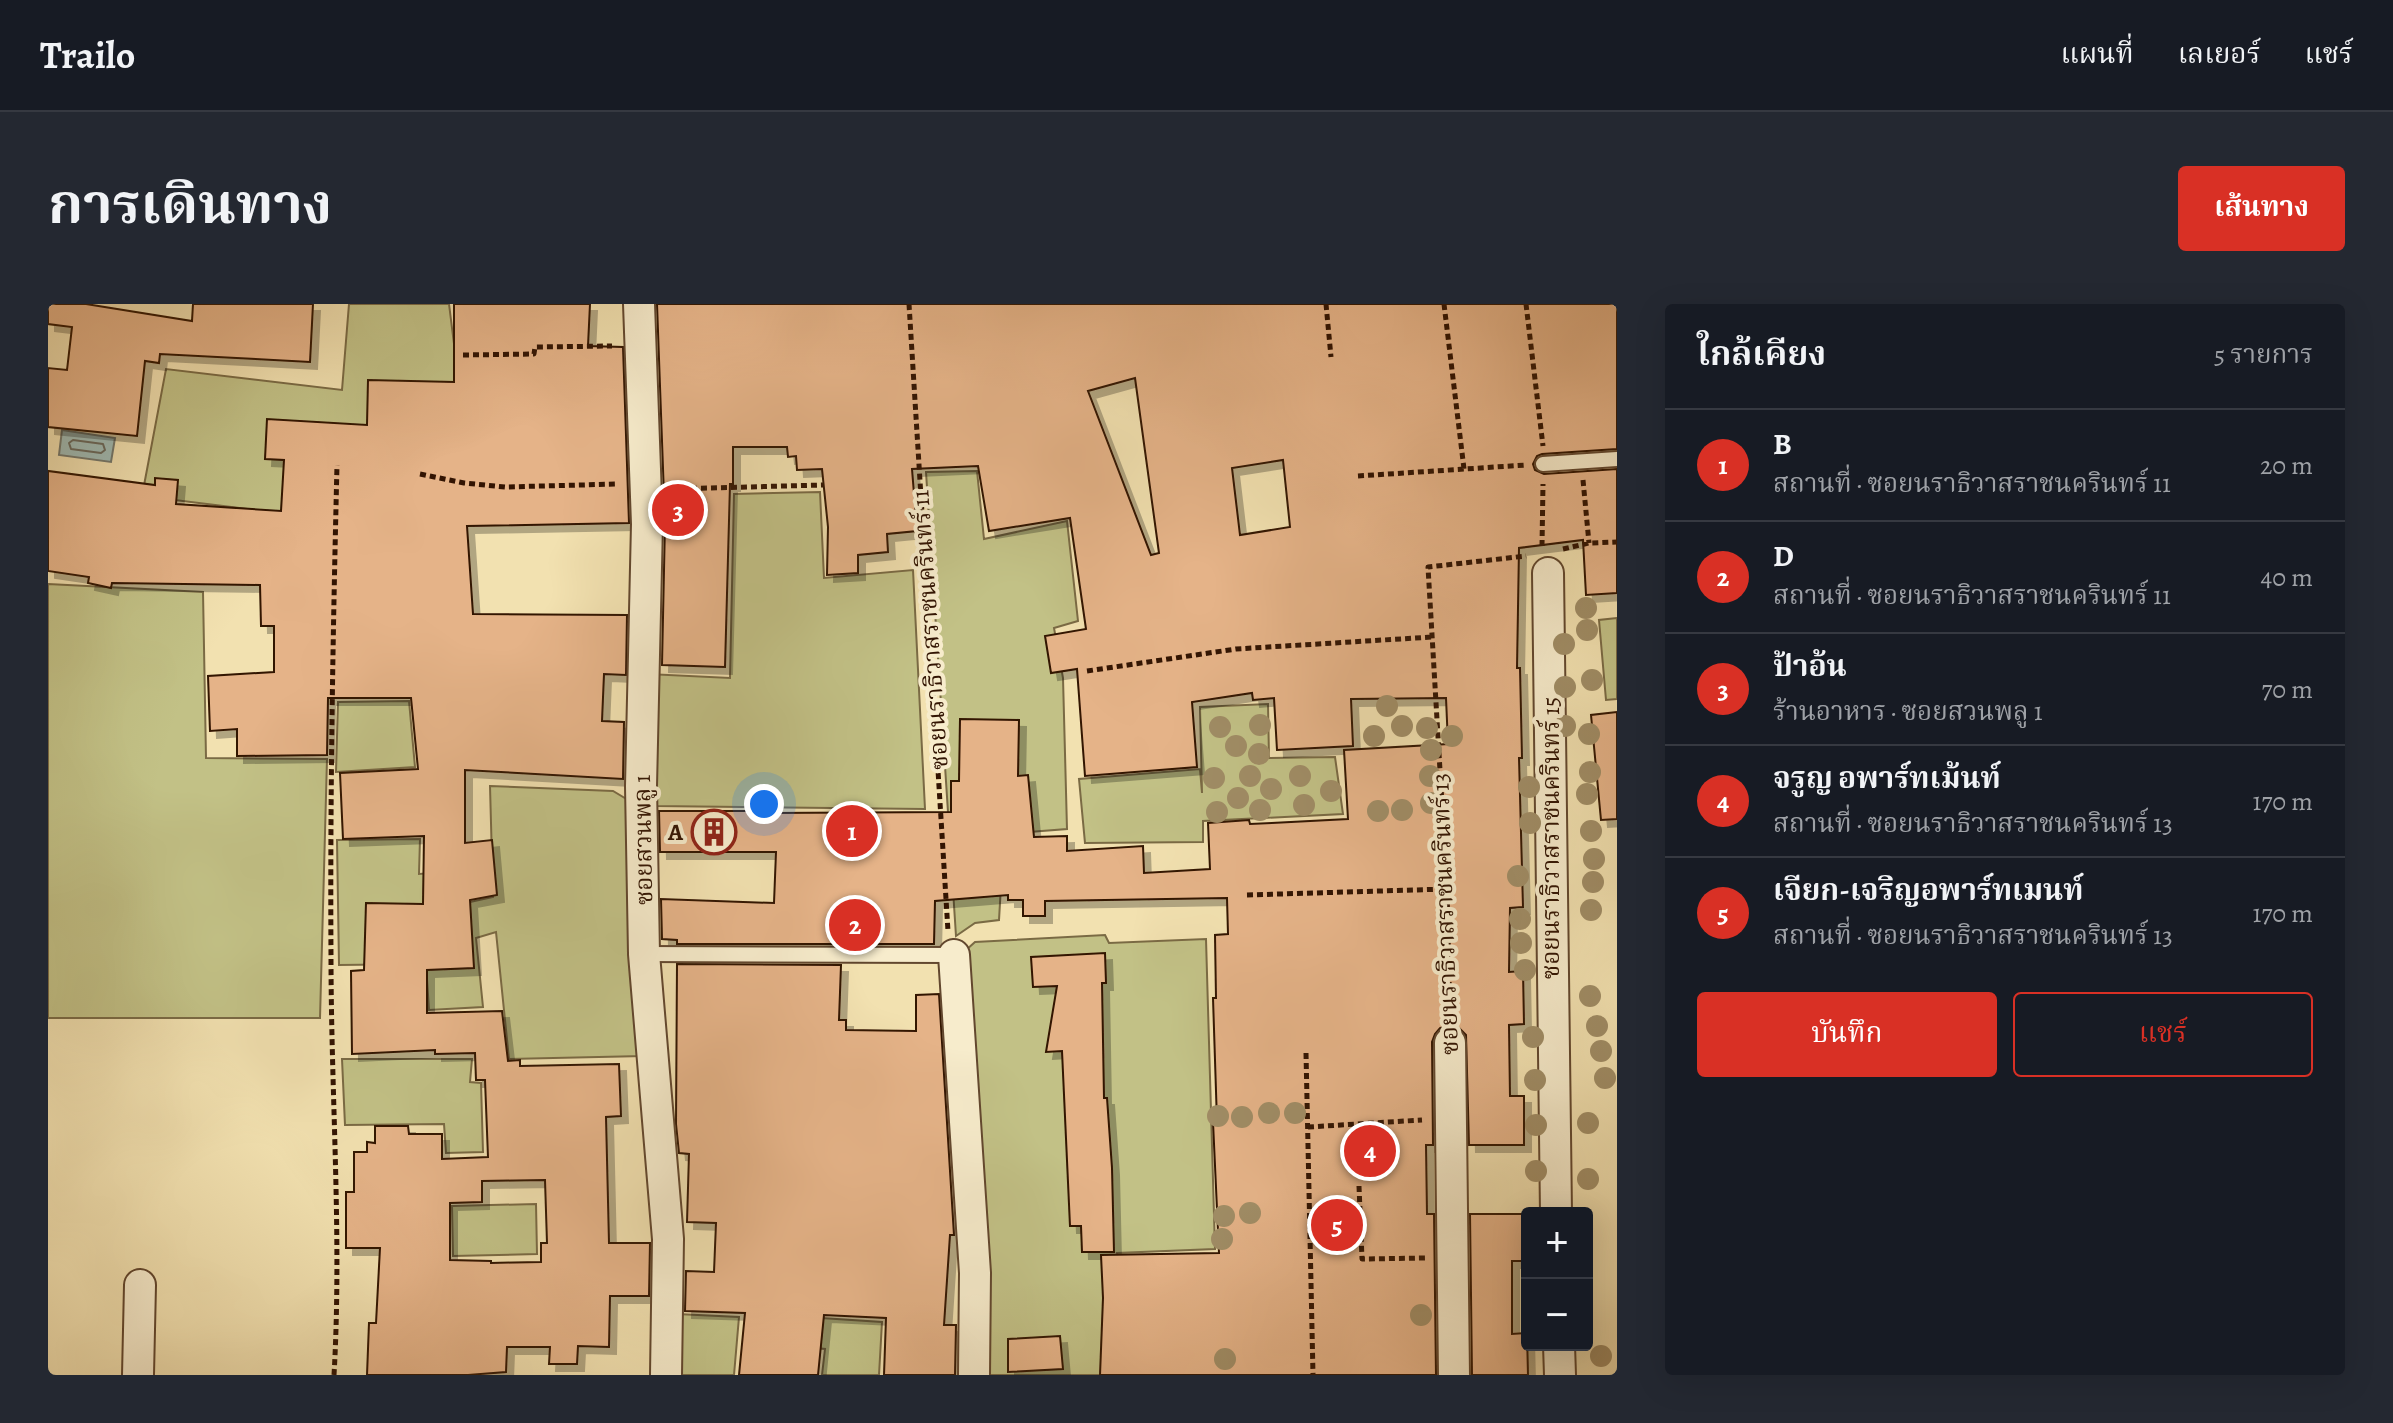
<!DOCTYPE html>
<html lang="th">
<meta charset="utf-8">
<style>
body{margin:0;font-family:Alegreya,"Noto Serif Thai",serif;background:#242831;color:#f1f3f6}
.controls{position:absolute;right:24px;bottom:24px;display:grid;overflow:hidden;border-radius:8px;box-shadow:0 8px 32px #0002}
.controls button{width:72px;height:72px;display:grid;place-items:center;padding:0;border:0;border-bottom:2px solid #363941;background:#171b24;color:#f1f3f6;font:40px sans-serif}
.you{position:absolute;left:716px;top:500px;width:28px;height:28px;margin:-20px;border:6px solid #fff;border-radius:50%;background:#1a73e8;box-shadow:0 0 0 12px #1a73e833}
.badge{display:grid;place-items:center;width:52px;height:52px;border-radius:50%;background:#d93025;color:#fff;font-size:26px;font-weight:700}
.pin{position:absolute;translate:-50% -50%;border:4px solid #fff;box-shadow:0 2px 8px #0006}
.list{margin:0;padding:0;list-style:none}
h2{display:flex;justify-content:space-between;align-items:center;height:104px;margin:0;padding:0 32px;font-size:34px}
h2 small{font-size:26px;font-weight:400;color:#9ea1a6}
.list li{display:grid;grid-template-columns:52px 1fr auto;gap:24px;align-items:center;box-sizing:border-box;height:112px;padding:0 32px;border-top:2px solid #363941}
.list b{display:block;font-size:30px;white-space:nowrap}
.list p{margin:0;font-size:26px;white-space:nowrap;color:#9ea1a6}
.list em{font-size:26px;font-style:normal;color:#9ea1a6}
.actions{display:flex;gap:16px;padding:24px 32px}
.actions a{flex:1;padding:18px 0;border:2px solid #d93025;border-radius:8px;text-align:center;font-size:28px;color:#d93025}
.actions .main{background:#d93025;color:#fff}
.map{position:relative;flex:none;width:1569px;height:1071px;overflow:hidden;border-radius:8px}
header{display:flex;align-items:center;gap:48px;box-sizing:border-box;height:112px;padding:0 40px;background:#171b24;border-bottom:2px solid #363941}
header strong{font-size:38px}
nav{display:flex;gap:44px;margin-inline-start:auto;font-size:28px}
.intro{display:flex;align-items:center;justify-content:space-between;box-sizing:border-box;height:192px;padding:0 48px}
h1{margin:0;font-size:56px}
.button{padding:20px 36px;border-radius:8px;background:#d93025;color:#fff;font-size:28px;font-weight:700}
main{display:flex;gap:48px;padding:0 48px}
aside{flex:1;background:#171b24;border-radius:8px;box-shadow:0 8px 32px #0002}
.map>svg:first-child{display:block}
.green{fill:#c2c186;stroke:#7a6a44;stroke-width:2}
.water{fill:#9fbbb5;stroke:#73786d;stroke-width:2}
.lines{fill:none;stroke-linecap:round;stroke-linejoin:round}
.shore{stroke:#68685c;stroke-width:2}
.building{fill:#e5b388;stroke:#321402;stroke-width:2;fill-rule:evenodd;filter:url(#shadow)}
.lane-casing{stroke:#62472e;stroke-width:18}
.street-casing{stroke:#62472e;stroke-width:34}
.path{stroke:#321402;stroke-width:5;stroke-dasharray:6 4;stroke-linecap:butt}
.lane{stroke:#f7eccc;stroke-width:14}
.street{stroke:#f7eccc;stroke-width:30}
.tree{fill:#a08d66}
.labels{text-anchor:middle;stroke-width:8;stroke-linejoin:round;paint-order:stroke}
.street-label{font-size:24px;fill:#321402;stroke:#f7eccc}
.poi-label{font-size:24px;font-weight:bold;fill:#321402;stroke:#f7eccc;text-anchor:end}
</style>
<header>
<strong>Trailo</strong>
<nav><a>แผนที่</a><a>เลเยอร์</a><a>แชร์</a></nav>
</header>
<div class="intro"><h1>การเดินทาง</h1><a class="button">เส้นทาง</a></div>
<main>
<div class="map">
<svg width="1569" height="1071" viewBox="0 0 1569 1071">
<defs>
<filter id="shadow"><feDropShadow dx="7" dy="7" stdDeviation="0" flood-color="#0004"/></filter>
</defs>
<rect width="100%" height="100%" fill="#f2e1b0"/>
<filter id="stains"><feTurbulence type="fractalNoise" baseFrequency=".0025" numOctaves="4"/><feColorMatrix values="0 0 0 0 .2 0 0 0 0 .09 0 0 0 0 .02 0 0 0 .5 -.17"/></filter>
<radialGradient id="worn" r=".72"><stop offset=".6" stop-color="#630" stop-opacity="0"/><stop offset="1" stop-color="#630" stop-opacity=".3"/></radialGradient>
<path class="green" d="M 301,0 L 401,0 L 407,48 L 407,100 L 296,217 L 94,192 L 118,65 L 294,86 Z
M 929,167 L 936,235 L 1019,217 L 1030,317 L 1006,324 L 1015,374 L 1019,525 L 956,530 L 951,616 L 927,619 L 908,632 L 878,168 Z
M 772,188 L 776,274 L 865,266 L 877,505 L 607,502 L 600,370 L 682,374 L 686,190 Z
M 0,280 L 155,288 L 158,454 L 279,455 L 272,714 L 0,714 Z
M 1569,314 L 1569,395 L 1558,396 L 1551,316 Z
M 361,397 L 367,463 L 288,468 L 290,398 Z
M 1220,400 L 1221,454 L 1287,453 L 1295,510 L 1155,517 L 1155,538 L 1037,539 L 1031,475 L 1152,465 L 1154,489 L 1152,403 Z
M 442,482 L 565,487 L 585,499 L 595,752 L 461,755 L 448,628 L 428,634 L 435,703 L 381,706 L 378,660 L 291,661 L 289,536 L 372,535 L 371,570 L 412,567 L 413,600 L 445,593 Z
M 1057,631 L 1061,639 L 1158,635 L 1167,945 L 1069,949 L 1090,1007 L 1171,1071 L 935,1071 L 917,647 L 927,638 Z
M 294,755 L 424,755 L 422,778 L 433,779 L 435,848 L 398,849 L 396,820 L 297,821 Z
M 488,900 L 489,950 L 405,952 L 404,902 Z
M 629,1010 L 691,1013 L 686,1071 L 628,1071 Z
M 758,1013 L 834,1018 L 831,1071 L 774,1071 L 777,1045 L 757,1043 Z"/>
<path class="water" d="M 14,126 L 67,134 L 63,158 L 11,151 Z"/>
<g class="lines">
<path class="shore" d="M 25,136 L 55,140 L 57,146 L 53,149 L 23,145 L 21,139 Z"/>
</g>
<path class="building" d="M 0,0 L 38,0 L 144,17 L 145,0 L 265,0 L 262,58 L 112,50 L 111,59 L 97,57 L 89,132 L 0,123 L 0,64 L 19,66 L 24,23 L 0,20 Z
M 406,0 L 542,0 L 540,42 L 575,43 L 581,219 L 419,222 L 425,310 L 579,311 L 578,371 L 556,370 L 554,417 L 576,418 L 575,475 L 417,466 L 417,539 L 444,536 L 449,591 L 422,596 L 426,664 L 379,666 L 379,709 L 454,707 L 460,757 L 472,756 L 472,762 L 571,760 L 573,812 L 558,813 L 561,939 L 602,939 L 601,992 L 562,992 L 561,1043 L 530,1042 L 529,1060 L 501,1060 L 502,1043 L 459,1043 L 458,1068 L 420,1071 L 319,1071 L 321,1019 L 328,1019 L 332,944 L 298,944 L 298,888 L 306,888 L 306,848 L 319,848 L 319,838 L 327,839 L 327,822 L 360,822 L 361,830 L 394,830 L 394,855 L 440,853 L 437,776 L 428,776 L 427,749 L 387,750 L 387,746 L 304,750 L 303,667 L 316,666 L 318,599 L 375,600 L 376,532 L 295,535 L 292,469 L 370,465 L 363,394 L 280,394 L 279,451 L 189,452 L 189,425 L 162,427 L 160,372 L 226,368 L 226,322 L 213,322 L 212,281 L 64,279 L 63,284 L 40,279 L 41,273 L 0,267 L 0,167 L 107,181 L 107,174 L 130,176 L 128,200 L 233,207 L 236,156 L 217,155 L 219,115 L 319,121 L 320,76 L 406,78 ZM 497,876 L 499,939 L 493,939 L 493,958 L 443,959 L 443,957 L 402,956 L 402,899 L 434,898 L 434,877 Z
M 609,0 L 1569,0 L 1569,145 L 1494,150 L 1489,152 L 1485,160 L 1487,166 L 1496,170 L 1569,165 L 1569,289 L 1538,291 L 1535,236 L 1471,244 L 1469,364 L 1472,364 L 1474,454 L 1471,454 L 1475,603 L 1462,604 L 1461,668 L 1475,667 L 1476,720 L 1461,721 L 1462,792 L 1476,792 L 1476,841 L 1421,841 L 1418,731 L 1411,724 L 1401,721 L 1392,724 L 1387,730 L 1384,738 L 1385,841 L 1378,841 L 1379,910 L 1386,910 L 1388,1071 L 1052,1071 L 1055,994 L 1053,951 L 1171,949 L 1165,818 L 1169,818 L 1165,694 L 1168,694 L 1167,631 L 1180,630 L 1179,594 L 997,597 L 997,612 L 975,612 L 975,596 L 960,596 L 960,591 L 887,597 L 886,640 L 629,640 L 629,636 L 614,635 L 613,595 L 726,599 L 728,548 L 612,548 L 611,507 L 722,507 L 722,509 L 903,508 L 903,477 L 911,477 L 912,415 L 971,416 L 970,472 L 980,471 L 986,533 L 1019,532 L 1019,547 L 1095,542 L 1096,569 L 1162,565 L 1160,519 L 1201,516 L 1202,520 L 1300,515 L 1296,446 L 1400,440 L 1398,394 L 1303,395 L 1305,442 L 1229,446 L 1226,394 L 1205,396 L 1204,389 L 1144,398 L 1149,463 L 1037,472 L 1029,365 L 1003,369 L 997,332 L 1038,325 L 1022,214 L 941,227 L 930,162 L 864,165 L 869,227 L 839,230 L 840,248 L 810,251 L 810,269 L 779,271 L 780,223 L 774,165 L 749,166 L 748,152 L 740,153 L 739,143 L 685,143 L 685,180 L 682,180 L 677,363 L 614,361 L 617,219 ZM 1087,74 L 1111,249 L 1103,251 L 1040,87 ZM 1235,156 L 1242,223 L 1192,231 L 1184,164 Z
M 1569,408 L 1569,515 L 1553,516 L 1543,411 Z
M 1057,649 L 1058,679 L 1054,679 L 1056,794 L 1059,794 L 1064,864 L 1066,948 L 1034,948 L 1033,922 L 1022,922 L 1014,747 L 998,748 L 1009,682 L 985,683 L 983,653 Z
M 629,660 L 793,661 L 791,716 L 798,716 L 798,726 L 868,727 L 868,691 L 891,690 L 906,931 L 902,931 L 896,1021 L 908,1021 L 907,1071 L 836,1071 L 838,1014 L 776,1011 L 770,1071 L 691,1071 L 697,1009 L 637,1007 L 638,967 L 666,968 L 668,919 L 639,918 L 641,850 L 631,849 L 628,820 Z
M 1422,910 L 1479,910 L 1479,957 L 1464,957 L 1464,1030 L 1479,1029 L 1480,1071 L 1424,1071 Z
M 1012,1032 L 1015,1065 L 960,1068 L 960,1035 Z"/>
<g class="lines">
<g class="lane-casing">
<path id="lane" d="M 1495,160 L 1569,155
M 596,650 L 906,651"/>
</g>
<g class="street-casing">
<path id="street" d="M 591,0 L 599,220 L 593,482 L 596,650 L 620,935 L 618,1071
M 1500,269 L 1508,909
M 906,651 L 927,969 L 926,1071
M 1402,739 L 1406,1071
M 1511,1041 L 1512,1071
M 90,1071 L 92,981"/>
</g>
<path class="path" d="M 861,0 L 900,627
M 1278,0 L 1283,53
M 1396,0 L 1416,165
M 1478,0 L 1495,142
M 415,51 L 486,50 L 487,43 L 564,42
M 372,170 L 416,179 L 457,183 L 570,180
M 1310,172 L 1478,161
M 1535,176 L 1541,239
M 623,185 L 775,181
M 1494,242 L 1495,180
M 1515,245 L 1541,239 L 1569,238
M 1039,367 L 1188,345 L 1384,333
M 1199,591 L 1399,585
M 1402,714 L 1399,585 L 1380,263 L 1478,252
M 1258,749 L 1265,1071
M 1260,823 L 1374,816
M 1311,882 L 1314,955 L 1379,954
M 286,1071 C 294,932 283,792 283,652 C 282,489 285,325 289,161"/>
<use href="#lane" class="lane"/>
<use href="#street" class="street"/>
</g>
<g class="tree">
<circle cx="1538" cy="304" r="11"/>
<circle cx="1539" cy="326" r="11"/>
<circle cx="1516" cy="340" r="11"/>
<circle cx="1544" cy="376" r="11"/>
<circle cx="1517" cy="383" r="11"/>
<circle cx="1339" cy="402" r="11"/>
<circle cx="1212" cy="421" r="11"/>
<circle cx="1354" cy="422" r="11"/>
<circle cx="1517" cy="422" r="11"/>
<circle cx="1172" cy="423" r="11"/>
<circle cx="1379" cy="424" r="11"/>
<circle cx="1541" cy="430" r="11"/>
<circle cx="1326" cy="432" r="11"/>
<circle cx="1404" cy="432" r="11"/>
<circle cx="1188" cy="442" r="11"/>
<circle cx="1383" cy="446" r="11"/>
<circle cx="1211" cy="450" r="11"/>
<circle cx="1542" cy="468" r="11"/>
<circle cx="1202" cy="472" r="11"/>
<circle cx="1252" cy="472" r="11"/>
<circle cx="1382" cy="472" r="11"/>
<circle cx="1166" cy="474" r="11"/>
<circle cx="1481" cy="483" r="11"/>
<circle cx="1223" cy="485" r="11"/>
<circle cx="1283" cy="487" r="11"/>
<circle cx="1539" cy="490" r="11"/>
<circle cx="1190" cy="494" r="11"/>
<circle cx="1383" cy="499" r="11"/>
<circle cx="1256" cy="501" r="11"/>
<circle cx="1212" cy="506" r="11"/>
<circle cx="1354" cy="506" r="11"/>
<circle cx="1330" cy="507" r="11"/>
<circle cx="1169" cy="508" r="11"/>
<circle cx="1482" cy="519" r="11"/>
<circle cx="1543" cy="527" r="11"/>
<circle cx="1546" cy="555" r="11"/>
<circle cx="1470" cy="572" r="11"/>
<circle cx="1545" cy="578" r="11"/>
<circle cx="1543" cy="606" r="11"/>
<circle cx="1472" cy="615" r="11"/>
<circle cx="1473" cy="639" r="11"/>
<circle cx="1477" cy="666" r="11"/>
<circle cx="1542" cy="692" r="11"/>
<circle cx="1549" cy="722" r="11"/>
<circle cx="1485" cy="733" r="11"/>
<circle cx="1553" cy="747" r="11"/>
<circle cx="1557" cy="774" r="11"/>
<circle cx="1487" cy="776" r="11"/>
<circle cx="1221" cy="809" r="11"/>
<circle cx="1247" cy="809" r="11"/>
<circle cx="1170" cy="812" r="11"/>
<circle cx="1194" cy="813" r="11"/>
<circle cx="1540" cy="819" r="11"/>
<circle cx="1488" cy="821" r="11"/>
<circle cx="1488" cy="867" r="11"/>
<circle cx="1540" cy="875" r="11"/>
<circle cx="1202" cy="909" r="11"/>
<circle cx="1176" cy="912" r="11"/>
<circle cx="1174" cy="935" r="11"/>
<circle cx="1373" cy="1011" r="11"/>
<circle cx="1553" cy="1052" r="11"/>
<circle cx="1177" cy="1055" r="11"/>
</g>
<defs>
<g id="building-ring" transform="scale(2.3)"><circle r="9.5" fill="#f7eccc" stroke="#8f2418" stroke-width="1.5"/><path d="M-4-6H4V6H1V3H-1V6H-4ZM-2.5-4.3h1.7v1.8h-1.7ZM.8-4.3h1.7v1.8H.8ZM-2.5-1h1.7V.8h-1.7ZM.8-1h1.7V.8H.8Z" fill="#8f2418"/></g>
</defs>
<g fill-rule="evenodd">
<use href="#building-ring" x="666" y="528"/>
</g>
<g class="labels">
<g class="street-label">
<text transform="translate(882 326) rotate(-94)" y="8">ซอยนราธิวาสราชนครินทร์ 11</text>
<text transform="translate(1503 534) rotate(-90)" y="8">ซอยนราธิวาสราชนครินทร์ 15</text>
<text transform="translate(595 536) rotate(-91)" y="8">ซอยสวนพลู 1</text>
<text transform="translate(1397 610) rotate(-92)" y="8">ซอยนราธิวาสราชนครินทร์ 13</text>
</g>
<g class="poi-label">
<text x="635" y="536">A</text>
</g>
</g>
<rect width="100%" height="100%" filter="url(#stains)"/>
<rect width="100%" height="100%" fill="url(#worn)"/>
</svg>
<div class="controls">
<button>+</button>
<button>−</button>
</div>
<div class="you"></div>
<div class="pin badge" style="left:804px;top:527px">1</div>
<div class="pin badge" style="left:807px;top:621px">2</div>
<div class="pin badge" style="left:630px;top:206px">3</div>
<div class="pin badge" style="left:1322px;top:847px">4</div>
<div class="pin badge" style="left:1289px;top:921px">5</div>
</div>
<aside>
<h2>ใกล้เคียง<small>5 รายการ</small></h2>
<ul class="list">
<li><span class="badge">1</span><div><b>B</b><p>สถานที่ · ซอยนราธิวาสราชนครินทร์ 11</p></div><em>20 m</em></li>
<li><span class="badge">2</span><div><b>D</b><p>สถานที่ · ซอยนราธิวาสราชนครินทร์ 11</p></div><em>40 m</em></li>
<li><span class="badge">3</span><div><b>ป้าอ้น</b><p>ร้านอาหาร · ซอยสวนพลู 1</p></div><em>70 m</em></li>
<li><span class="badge">4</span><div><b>จรูญ อพาร์ทเม้นท์</b><p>สถานที่ · ซอยนราธิวาสราชนครินทร์ 13</p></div><em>170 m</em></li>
<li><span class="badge">5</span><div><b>เจียก-เจริญอพาร์ทเมนท์</b><p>สถานที่ · ซอยนราธิวาสราชนครินทร์ 13</p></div><em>170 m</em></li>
</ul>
<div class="actions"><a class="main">บันทึก</a><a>แชร์</a></div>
</aside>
</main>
